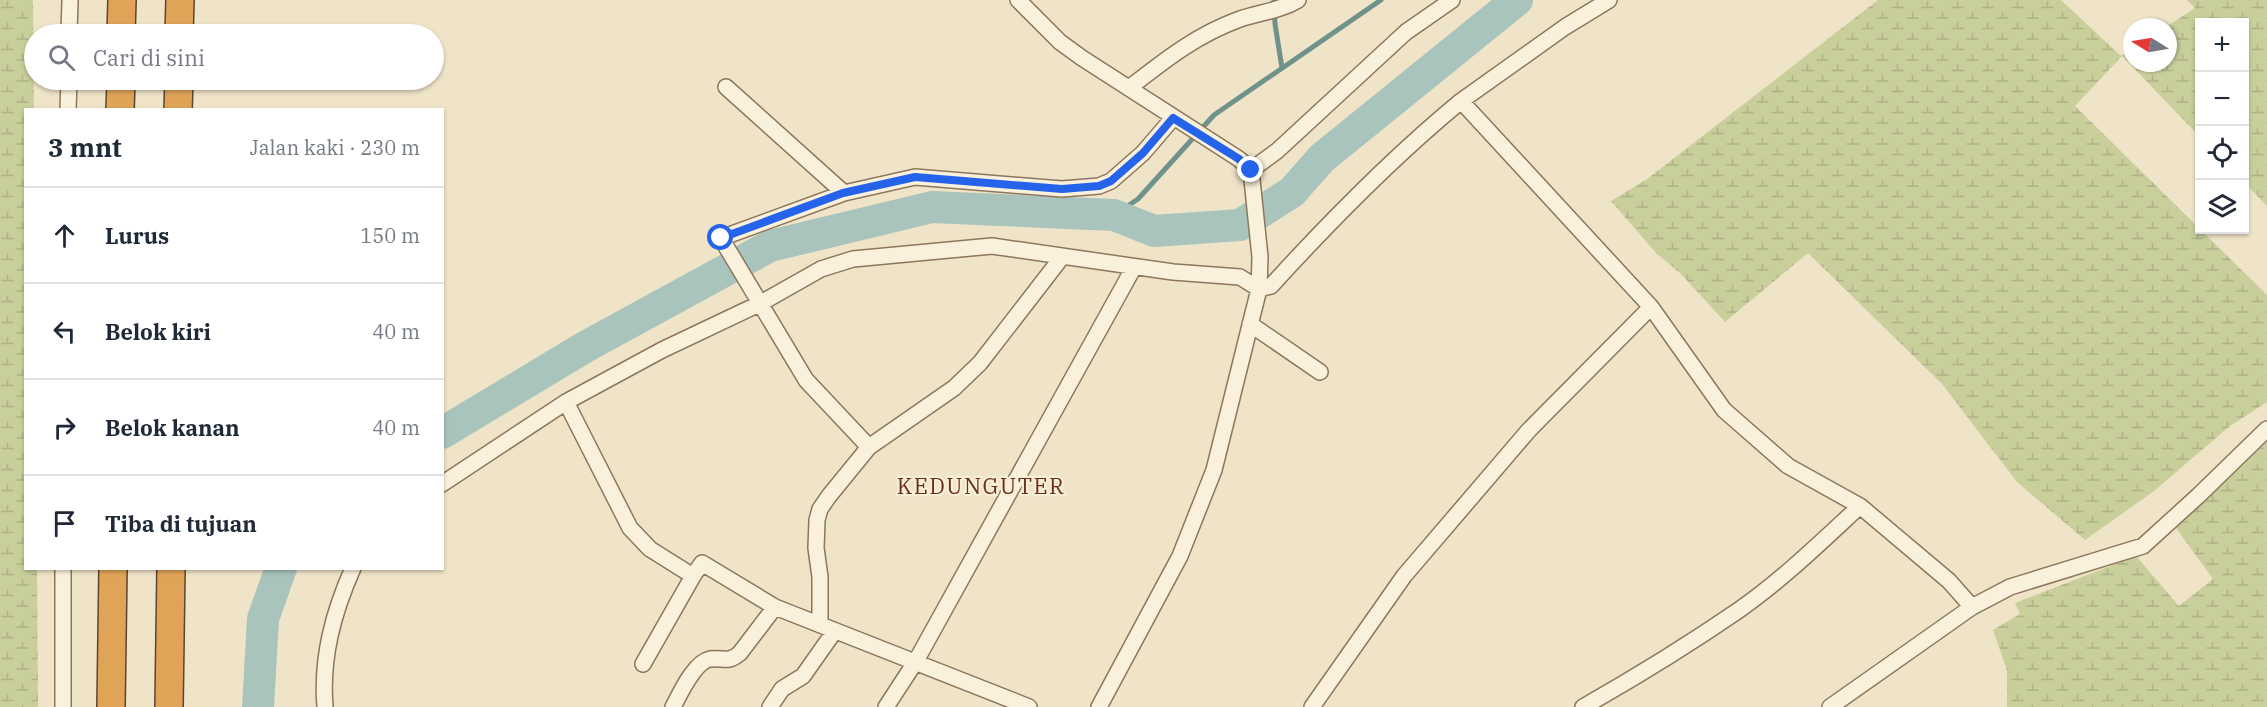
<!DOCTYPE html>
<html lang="id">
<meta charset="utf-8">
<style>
body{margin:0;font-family:"IBM Plex Serif",serif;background:#f2f2f3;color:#1f2937}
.controls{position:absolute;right:18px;top:18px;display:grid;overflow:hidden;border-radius:0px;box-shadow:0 2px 4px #0004}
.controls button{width:54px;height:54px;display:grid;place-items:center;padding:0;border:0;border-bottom:2px solid #e0e1e3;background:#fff;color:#1f2937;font:30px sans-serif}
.compass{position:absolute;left:2123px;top:18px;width:54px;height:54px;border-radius:50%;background:#fff;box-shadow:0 2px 4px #0004;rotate:281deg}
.stop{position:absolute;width:18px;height:18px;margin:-14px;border:4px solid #2563eb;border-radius:50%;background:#fff}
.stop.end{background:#2563eb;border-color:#fff;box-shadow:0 2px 6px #0008}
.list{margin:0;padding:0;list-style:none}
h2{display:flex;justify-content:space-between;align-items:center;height:78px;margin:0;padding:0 24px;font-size:26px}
h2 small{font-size:20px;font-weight:400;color:#747a83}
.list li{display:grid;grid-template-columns:39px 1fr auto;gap:18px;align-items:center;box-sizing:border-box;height:96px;padding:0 24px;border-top:2px solid #e0e1e3}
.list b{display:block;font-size:22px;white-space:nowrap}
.list em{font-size:20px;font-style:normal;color:#747a83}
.icon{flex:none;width:33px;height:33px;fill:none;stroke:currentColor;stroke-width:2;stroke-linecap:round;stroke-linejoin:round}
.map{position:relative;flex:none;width:2267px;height:707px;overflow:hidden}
.search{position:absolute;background:#fff;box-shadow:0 2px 4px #0004;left:24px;top:24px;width:420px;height:66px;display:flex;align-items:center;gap:15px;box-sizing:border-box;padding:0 21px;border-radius:33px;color:#747a83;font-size:22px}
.panel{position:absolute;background:#fff;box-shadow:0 2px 4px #0004;left:24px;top:108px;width:420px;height:462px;border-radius:0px}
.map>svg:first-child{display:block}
.wetland{fill:url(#wetland-marsh)}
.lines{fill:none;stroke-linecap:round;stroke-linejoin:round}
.stream{stroke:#6f938a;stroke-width:5}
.river{stroke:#a9c4bc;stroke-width:32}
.minor-casing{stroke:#8d765c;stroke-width:18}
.motorway-casing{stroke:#5b4430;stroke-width:30}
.minor{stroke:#faf1dc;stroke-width:15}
.motorway{stroke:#e0a458;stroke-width:27}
.route{stroke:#2563eb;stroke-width:8}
.labels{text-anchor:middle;stroke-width:4.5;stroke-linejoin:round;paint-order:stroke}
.quarter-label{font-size:22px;letter-spacing:1.5px;fill:#6b2e1e;stroke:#f7eed8}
</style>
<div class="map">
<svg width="2267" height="707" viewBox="0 0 2267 707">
<defs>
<pattern id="wetland-marsh" width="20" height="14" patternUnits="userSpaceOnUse" patternTransform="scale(1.5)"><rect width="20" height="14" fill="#c9cf9b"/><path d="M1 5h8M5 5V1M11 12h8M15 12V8" fill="none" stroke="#aeb285"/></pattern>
</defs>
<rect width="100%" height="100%" fill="#f0e4c8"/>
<path class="wetland" d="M 0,0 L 33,0 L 34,109 L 26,110 L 26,568 L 37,569 L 38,707 L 0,707 Z
M 1878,0 L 2061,0 L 2121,56 L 2132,49 L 2132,63 L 2168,63 L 2168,27 L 2166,27 L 2195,8 L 2187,0 L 2267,0 L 2267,206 L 2245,183 L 2244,22 L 2200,22 L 2199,136 L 2122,56 L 2075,106 L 2267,295 L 2267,402 L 2230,426 L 2154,491 L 2085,540 L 2017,482 L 1942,384 L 1808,253 L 1725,322 L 1681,274 L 1656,253 L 1611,201 L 1647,179 Z
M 2267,442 L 2267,707 L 2007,707 L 2007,670 L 1993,630 L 2020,614 L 2015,603 L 2136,556 L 2179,606 L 2213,579 L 2176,528 Z"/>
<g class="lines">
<path class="stream" d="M 1274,0 L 1275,24 L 1282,68
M 1114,215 L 1138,199 L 1214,115 L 1381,0"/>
<path class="river" d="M 442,433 L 585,347 L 770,246 L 932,207 L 1114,215 L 1154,231 L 1240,225 L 1292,192 L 1322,158 L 1517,0
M 258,707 L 263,619 L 281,568"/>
<g class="minor-casing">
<path id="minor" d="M 1018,0 L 1060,42 L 1082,58 L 1239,159 L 1251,170 L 1260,257 L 1259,289 L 1214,470 L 1180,556 L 1099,707
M 69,34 L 70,0
M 726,87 L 844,193
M 1129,88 C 1165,60 1196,35 1240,19 C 1260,12 1280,11 1298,0
M 1461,101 L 1565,27 L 1609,0
M 68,110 L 69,80
M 1251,170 L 1277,151 L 1406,32 L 1452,0
M 1250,324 L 1320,372
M 566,402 L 630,528 L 650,549 L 693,576 L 702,563 L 775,607 L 1029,707
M 869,447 L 806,380 L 721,238 L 844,193 L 915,177 L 1062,189 L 1099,186 L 1111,181 L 1143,153 L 1173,118
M 442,484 L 566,402 L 662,350 L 761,303 L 821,269 L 853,259 L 992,246 L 1173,272 L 1240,277 L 1259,289 L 1271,286 C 1331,220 1392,158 1461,101 L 1651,307 L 1724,410 L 1788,466 L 1860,506 L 1949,581 L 1972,607
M 63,568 L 63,707
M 820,625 L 820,577 L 816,548 L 817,520 L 820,509 L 829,496 L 869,447 L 954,388 L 980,363 L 1062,257
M 643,664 L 693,576
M 325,707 C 321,658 333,613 353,568
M 673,707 C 680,694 694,662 710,659 C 724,657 727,664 740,653 L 775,607
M 770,707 L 782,689 L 803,676 L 834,632
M 886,707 L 916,661 L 1134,267
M 1312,707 L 1404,576 L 1529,430 L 1651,307
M 1583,707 C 1636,677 1688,645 1739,610 C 1782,580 1821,542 1860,506
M 1830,707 L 1972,607 L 2010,587 L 2143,546 L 2198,496 L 2267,429"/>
</g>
<g class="motorway-casing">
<path id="motorway" d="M 121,34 L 122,0
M 179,34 L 180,0
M 120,110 L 121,80
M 178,110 L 179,80
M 111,707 L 113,568
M 169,707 L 171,568"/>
</g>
<use href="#minor" class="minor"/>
<use href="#motorway" class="motorway"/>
</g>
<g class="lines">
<path class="route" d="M 721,238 L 843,193 L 915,177 L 1062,189 L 1099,186 L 1111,181 L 1143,153 L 1173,118 L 1239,159 L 1251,170"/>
</g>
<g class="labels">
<g class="quarter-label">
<text x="981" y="494">KEDUNGUTER</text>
</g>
</g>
</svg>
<div class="controls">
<button>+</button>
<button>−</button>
<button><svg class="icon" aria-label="locate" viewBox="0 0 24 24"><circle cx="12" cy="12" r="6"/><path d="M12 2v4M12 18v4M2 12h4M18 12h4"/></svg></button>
<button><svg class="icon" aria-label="layers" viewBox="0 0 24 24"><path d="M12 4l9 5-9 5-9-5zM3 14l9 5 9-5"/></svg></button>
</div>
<svg class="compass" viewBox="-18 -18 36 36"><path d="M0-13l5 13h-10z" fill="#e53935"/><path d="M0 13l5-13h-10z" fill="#747a83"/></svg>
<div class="stop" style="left:721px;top:238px"></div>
<div class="stop end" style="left:1251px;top:170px"></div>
<div class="search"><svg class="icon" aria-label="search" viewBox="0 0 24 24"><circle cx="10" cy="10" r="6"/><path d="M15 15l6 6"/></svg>Cari di sini</div>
<section class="panel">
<h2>3 mnt<small>Jalan kaki · 230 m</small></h2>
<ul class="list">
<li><svg class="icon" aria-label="ahead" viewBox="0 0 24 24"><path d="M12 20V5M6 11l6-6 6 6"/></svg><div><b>Lurus</b></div><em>150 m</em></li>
<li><svg class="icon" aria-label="left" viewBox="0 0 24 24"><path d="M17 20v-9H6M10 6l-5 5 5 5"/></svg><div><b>Belok kiri</b></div><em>40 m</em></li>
<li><svg class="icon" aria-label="right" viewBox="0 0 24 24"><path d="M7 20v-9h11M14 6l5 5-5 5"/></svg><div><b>Belok kanan</b></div><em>40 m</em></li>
<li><svg class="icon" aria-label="arrive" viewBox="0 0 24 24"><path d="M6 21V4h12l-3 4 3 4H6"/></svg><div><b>Tiba di tujuan</b></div></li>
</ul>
</section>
</div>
